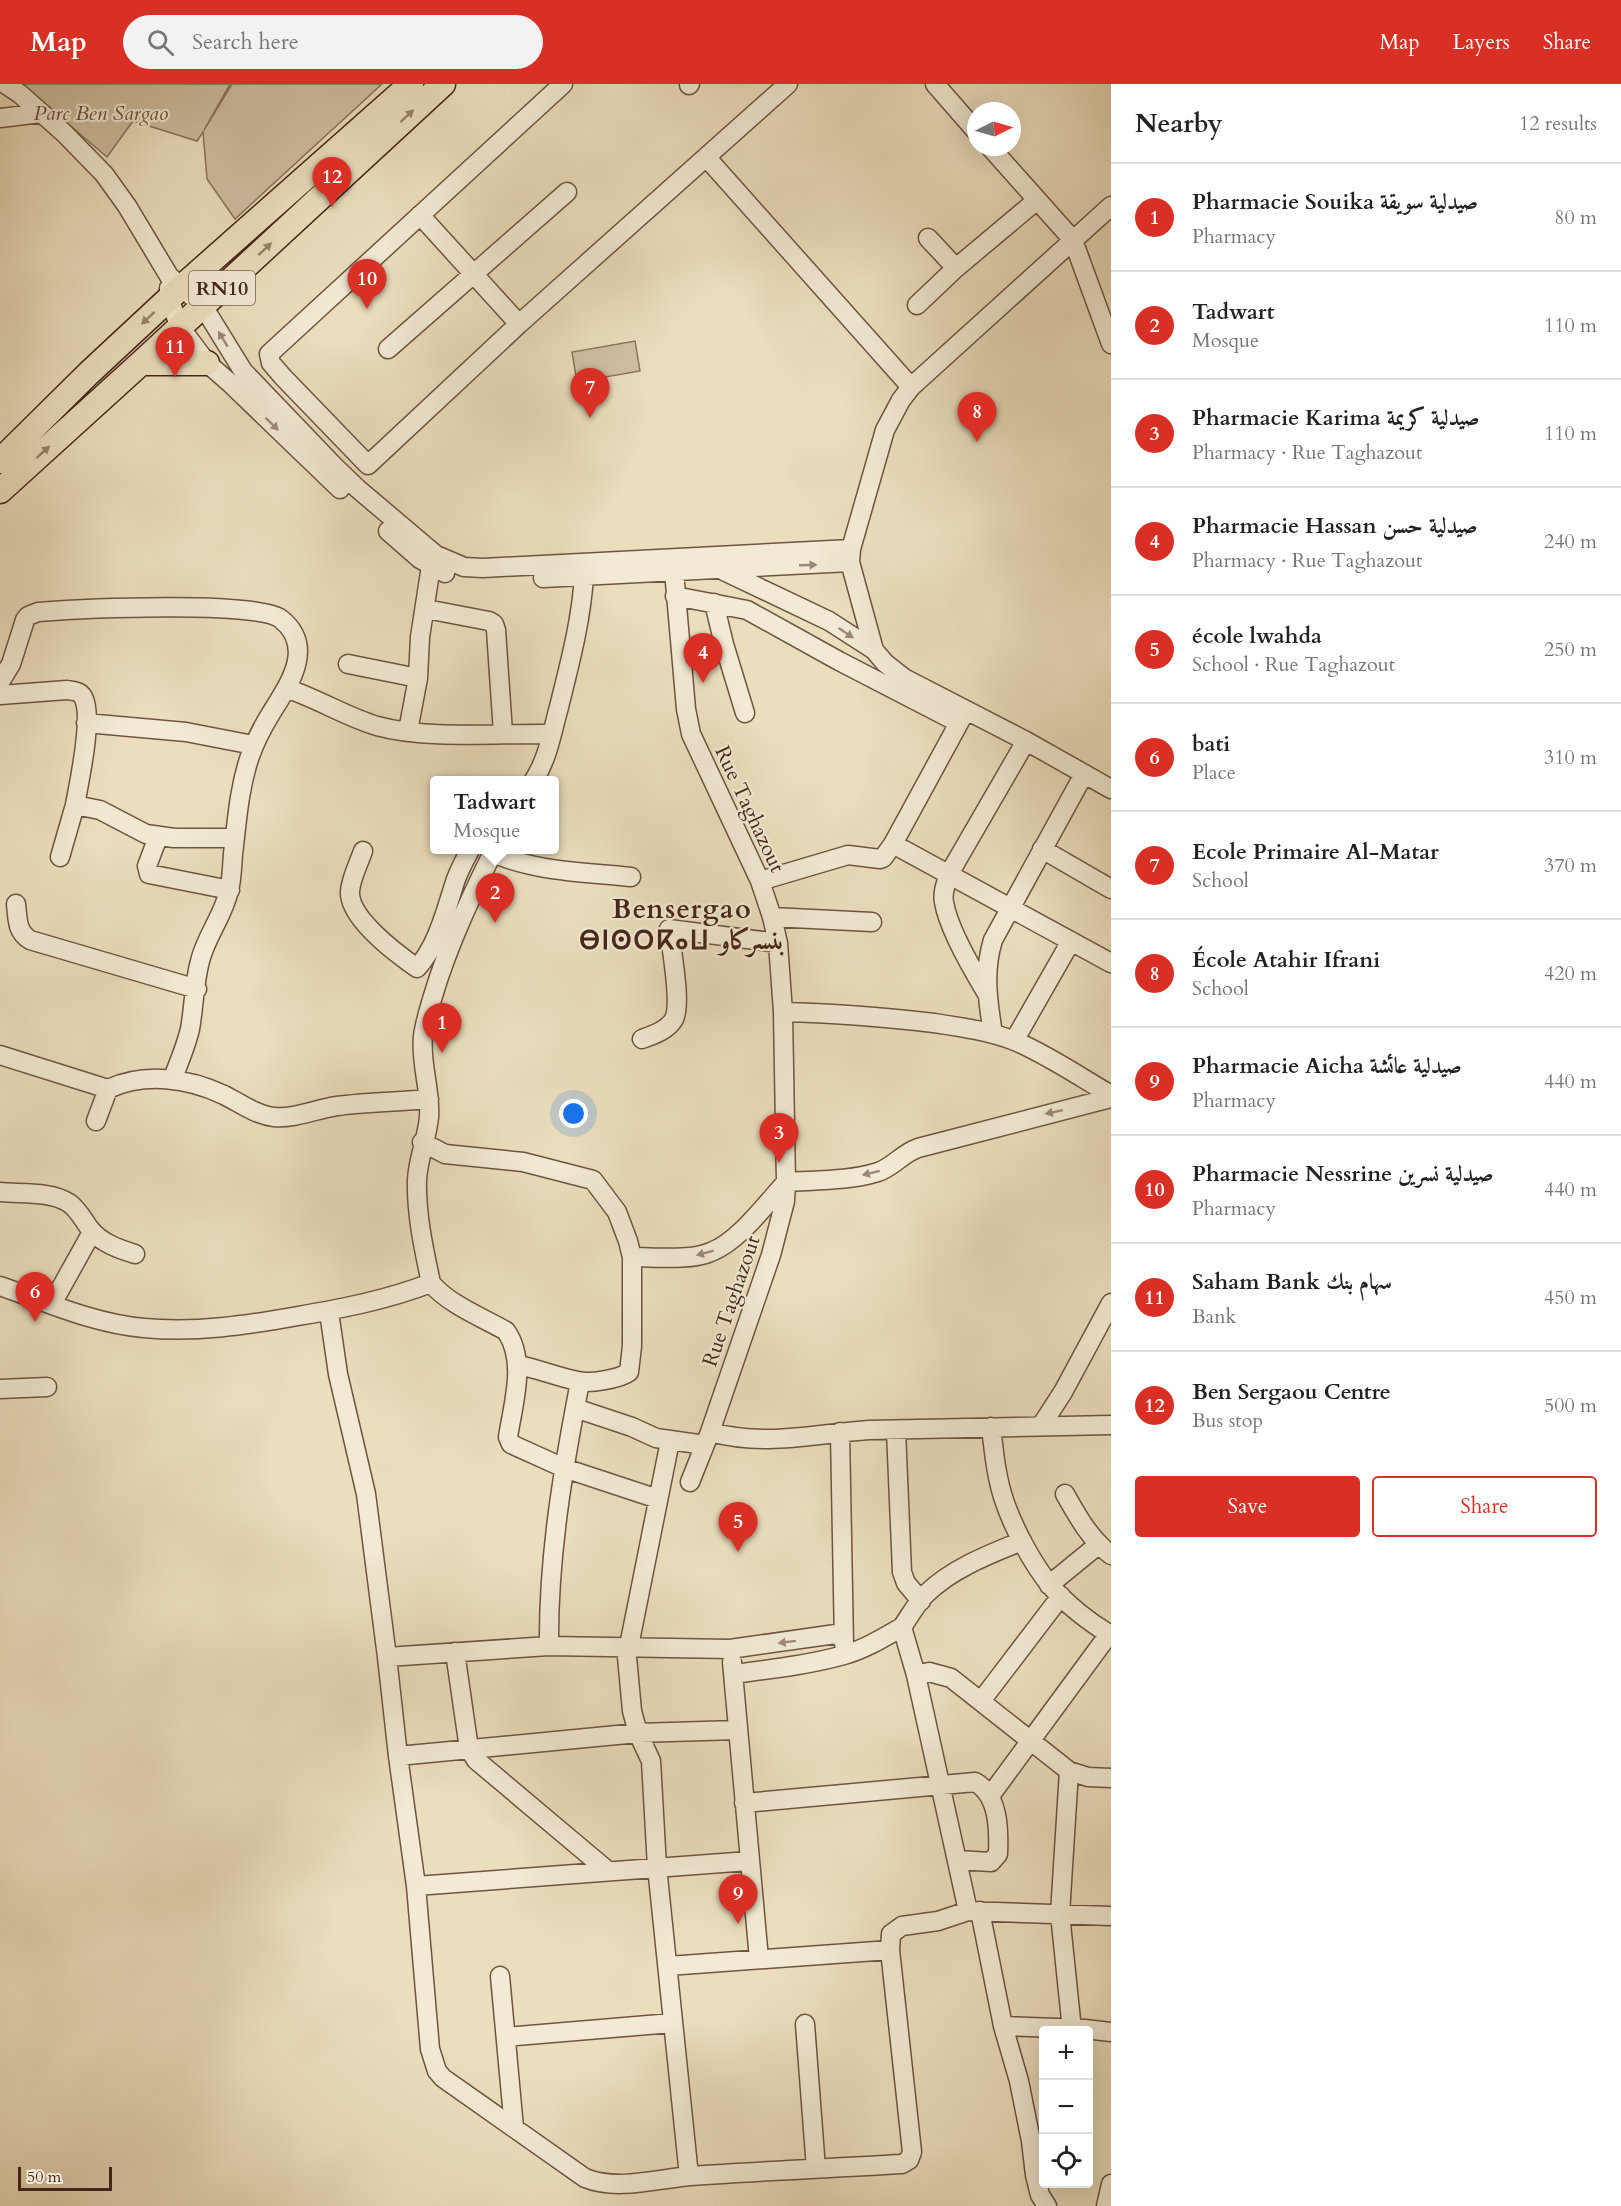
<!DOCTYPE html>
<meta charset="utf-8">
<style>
body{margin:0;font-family:Cardo,Amiri,"Noto Sans Tifinagh",serif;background:#f2f2f2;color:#222}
.controls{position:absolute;right:18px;bottom:18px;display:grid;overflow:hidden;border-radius:6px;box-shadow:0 6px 24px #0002}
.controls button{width:54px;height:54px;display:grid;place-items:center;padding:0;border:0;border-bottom:2px solid #e0e0e0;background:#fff;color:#222;font:30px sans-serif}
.compass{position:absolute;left:967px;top:18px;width:54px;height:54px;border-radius:50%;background:#fff;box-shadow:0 6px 24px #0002;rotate:85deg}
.scale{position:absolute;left:18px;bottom:15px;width:94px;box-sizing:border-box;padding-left:6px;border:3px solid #452618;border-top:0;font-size:16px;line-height:21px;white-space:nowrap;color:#452618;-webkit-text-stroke:4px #f2ead4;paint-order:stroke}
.you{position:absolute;left:574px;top:1030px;width:21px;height:21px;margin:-15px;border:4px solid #fff;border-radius:50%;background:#1a73e8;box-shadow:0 0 0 9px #1a73e833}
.badge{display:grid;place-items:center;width:39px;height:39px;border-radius:50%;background:#d93025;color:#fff;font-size:20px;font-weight:700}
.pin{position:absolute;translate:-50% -50px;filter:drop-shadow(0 2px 3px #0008)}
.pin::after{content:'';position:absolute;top:32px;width:21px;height:18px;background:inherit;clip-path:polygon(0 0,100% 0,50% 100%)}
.popup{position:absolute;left:430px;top:692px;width:129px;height:78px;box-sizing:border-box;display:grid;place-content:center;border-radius:6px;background:#fff;filter:drop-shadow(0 2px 4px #0005);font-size:20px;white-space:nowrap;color:#767676}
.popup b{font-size:22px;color:#222}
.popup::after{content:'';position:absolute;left:50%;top:100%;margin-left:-12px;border:12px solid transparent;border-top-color:#fff}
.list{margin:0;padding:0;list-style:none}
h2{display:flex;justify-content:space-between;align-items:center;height:78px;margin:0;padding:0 24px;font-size:26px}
h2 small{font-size:20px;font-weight:400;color:#767676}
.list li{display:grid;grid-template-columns:39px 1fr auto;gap:18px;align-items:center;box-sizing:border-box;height:108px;padding:0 24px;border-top:2px solid #e0e0e0}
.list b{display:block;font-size:22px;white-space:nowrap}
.list p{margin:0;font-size:20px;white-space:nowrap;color:#767676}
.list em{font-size:20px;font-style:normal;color:#767676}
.actions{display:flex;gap:12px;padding:18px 24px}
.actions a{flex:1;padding:14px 0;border:2px solid #d93025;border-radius:6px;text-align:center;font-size:21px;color:#d93025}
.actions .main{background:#d93025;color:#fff}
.icon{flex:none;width:33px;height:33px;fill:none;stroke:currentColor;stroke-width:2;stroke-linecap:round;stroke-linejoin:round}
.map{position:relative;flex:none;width:1111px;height:2122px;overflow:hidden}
header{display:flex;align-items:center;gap:36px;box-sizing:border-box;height:84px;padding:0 30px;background:#d93025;color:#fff}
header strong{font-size:28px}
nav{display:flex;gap:33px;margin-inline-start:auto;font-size:21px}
.search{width:420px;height:54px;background:#f2f2f2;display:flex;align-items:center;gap:15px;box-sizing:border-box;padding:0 21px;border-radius:33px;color:#767676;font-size:22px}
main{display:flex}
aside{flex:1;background:#fff}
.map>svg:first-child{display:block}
.green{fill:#cfbfa1;stroke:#8a725c;stroke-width:1.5}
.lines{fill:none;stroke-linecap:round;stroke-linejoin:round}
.minor-casing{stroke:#6e5441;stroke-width:21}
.major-casing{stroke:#452618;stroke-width:27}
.minor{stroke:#f2ead4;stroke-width:18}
.major{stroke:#ebdebd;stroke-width:24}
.oneway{fill:#98826a}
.oneway2{fill:#9c8876}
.labels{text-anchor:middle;stroke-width:4.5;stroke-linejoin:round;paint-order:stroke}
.shield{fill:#f2ead4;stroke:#796150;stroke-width:1.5}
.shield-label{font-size:20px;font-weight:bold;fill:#452618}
.park-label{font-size:21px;font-style:italic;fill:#684c3a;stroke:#f2ead4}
.street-label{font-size:21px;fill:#452618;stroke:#f2ead4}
.district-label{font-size:27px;font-weight:bold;letter-spacing:1.5px;fill:#452618;stroke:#f2ead4}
</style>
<header>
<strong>Map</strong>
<div class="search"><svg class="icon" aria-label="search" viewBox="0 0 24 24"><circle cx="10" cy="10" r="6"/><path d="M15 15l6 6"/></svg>Search here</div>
<nav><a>Map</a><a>Layers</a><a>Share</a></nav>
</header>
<main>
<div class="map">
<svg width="1111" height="2122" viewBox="0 0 1111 2122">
<rect width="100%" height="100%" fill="#ebdebd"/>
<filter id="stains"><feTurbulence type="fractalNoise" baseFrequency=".00333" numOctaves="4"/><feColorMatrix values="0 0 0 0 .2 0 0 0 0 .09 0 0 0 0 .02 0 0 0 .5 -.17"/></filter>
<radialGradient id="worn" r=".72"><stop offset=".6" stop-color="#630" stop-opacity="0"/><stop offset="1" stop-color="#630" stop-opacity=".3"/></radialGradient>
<path class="green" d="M 21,0 L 230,0 L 204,46 L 232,0 L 382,0 L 235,135 L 207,95 L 203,48 L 197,57 L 133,37 L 107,73 Z
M 635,257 L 640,287 L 577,298 L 572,268 Z"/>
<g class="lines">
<g class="minor-casing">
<path id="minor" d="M 5,0 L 20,10 L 64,49 L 104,90 L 127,122 L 169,192 L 203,222 L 243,287 L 334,382 L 358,405 L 436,471 L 464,483 L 483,484 L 851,465
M 563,0 L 269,270 L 271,279 L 283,293 L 368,381 L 519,240 L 788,0
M 935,0 L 976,47
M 689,1 L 690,0
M 0,34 L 41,29
M 990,63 L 1073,156 L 1111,260
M 707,74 L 911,303
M 1111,122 L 911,303 L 901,316 L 885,346 L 851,465 L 850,478 L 874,566 L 885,579 L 904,594 L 1026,657 L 1111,705
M 420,131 L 519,240
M 928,154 L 956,184
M 169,204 L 169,215 L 180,243 L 207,279 L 230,299 L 340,405
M 917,221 L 956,184 L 1037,116
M 388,265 L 567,108
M 388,447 L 420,475 L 445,489
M 674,487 L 686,625 L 691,650 L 760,797 L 772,833 L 778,859 L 783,928 L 786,1098 L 785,1117 L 771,1171 L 710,1348 L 690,1398
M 724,487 L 829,537 L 874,566
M 543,494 L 850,478
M 675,512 L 747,526 L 839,577 L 959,639
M 714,519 L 724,560 L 745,629
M 426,525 L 489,537 L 494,540 L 496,546 L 503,649
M 348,580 L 418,594
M 0,598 L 11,580 L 25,536 L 28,532 L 38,528 C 76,525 258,516 281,535 C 317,564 287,603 270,631 C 262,644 255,658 250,672 C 239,704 237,737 233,770 C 232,782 232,795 229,806 C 224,831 206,852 200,877 C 194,899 194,923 190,945 C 186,962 179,979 172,996
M 288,605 C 318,615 347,633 377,642 C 428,656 498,649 552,650
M 0,611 L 67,606 C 73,607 80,607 83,613 C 94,632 79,698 75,721
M 966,626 L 893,760 L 1111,879
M 86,639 L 186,648 L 253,661
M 408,647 L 418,594 L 420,553 L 431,482
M 534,696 C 548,674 552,648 559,623 C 570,578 581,538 584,492
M 158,753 L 147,782 L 149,790 L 230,806
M 1042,765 L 1111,805
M 494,766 C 471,813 448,861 433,912 C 429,925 425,938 423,952 C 420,979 431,1006 429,1033 C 427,1055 418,1074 417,1096 C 416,1130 424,1166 431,1199 C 448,1220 483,1234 506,1247 C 527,1277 513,1320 508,1353 L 511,1360 L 564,1384 L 658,1415
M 363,767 C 359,779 351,794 350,807 C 348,834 397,870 417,884 C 438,861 446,825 456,795 C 460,785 465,775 470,766
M 493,769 C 536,788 585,788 631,793
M 60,773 L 75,721 L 100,726 L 146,750 L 174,754 L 235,754
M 760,797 L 848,771 L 880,775 L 883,774 L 893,760
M 16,820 C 18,835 16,847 30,856 L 197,905
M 772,833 L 872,838
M 986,908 C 972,885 948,844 944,818 C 942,809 946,799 949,790 L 1026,657
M 783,928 C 834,929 883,933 934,939 C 961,943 989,947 1015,957 C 1048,971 1080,993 1111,1011
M 993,950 C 988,918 983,888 993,856 L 1084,690
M 642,955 C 653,951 668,946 674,935 C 682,919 671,864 669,845 L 778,859
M 1014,957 L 1071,857
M 0,971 L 108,1005
M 96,1037 L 108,1005 C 145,988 188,994 224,1011 C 240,1019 256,1031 274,1033 C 295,1035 316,1025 337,1022 C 367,1018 398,1018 429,1015
M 422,1058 L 445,1070 L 523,1078 L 593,1096 L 617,1128 L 628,1157 L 632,1173 L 632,1262 L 629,1288 C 620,1295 589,1300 578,1297 C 557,1293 539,1285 518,1281
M 0,1108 C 22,1110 51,1107 69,1119 C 78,1125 84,1137 90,1145 C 101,1159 119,1165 135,1170
M 632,1173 C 655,1173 690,1177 711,1168 C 739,1157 766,1120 786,1098 C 816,1096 850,1097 878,1088 C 893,1083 903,1069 918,1064 L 1111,1014
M 0,1202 C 46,1218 95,1240 144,1244 C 196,1249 248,1241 298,1232 C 345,1224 386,1216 431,1199
M 52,1220 L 92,1148
M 329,1228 L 338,1290 L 366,1410 L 387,1573
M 0,1305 L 47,1303
M 575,1324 L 632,1343 L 656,1354 L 705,1361
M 1041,1342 L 1063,1308 L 1111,1219
M 991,1343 C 994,1368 996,1392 1004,1416 C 1013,1443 1032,1479 1050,1501 C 1066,1520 1090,1539 1111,1551
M 896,1346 L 902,1488 L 906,1499 L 921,1517
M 710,1348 C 768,1363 811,1350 869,1346 L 1111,1341
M 840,1348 L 844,1560
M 1065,1410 C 1078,1433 1090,1455 1111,1471
M 1049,1501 L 1098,1461
M 902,1543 C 910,1532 917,1518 927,1509 C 953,1484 990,1470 1022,1457
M 843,1549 L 730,1565 L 549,1562 L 387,1573 L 398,1672 L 416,1802 L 430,1965 L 437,1987 L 443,1994 L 585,2094 C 617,2107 657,2095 690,2092 C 761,2087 832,2084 902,2080 L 909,2076 L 912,2068 L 890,1866 L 891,1850 L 902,1842 L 938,1837 L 968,1827
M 549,1562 C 548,1474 563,1385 580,1298
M 626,1562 L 632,1627 L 638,1649 L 651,1677 L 657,1783 L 689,2092
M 629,1562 L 670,1357
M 455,1568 L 469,1665 L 476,1676 L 608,1787
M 732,1578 L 759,1875
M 734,1590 C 771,1585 808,1581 844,1571 C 865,1565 883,1554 902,1543 L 916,1591 L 968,1827 L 1111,1832
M 916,1591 L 929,1588 L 951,1594 L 1069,1687 L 1088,1693 L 1111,1694
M 981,1617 L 1061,1512
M 398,1672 L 638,1649 L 737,1646
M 1069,1687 L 1060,1830 L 1072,1946
M 990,1712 L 1109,1550
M 744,1719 L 975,1698 C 999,1711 999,1746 998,1770 L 991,1778 L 958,1776
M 416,1802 L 749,1777
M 980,1827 L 1003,1942 L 1019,1997 L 1031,2057 L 1035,2091 L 1040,2111 L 1047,2122
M 668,1882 L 890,1866
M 500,1892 L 514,2044
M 805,1940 L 816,2085
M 1003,1942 L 1085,1945 L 1111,1948
M 506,1953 L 672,1939
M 1106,2122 L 1111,2100"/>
</g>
<g class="major-casing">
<path id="major" d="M 141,279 L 207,279
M 0,377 L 89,289 L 175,209 L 411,0
M 0,407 L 141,279 L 443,0"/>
</g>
<use href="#minor" class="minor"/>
<use href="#major" class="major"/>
</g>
<defs><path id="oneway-solid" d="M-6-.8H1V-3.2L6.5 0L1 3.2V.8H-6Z" transform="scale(1.5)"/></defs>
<g class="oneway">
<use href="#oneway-solid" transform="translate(407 32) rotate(-43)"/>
<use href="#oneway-solid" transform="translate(265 165) rotate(-43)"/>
<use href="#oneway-solid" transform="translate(148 234) rotate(137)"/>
<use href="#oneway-solid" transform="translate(43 368) rotate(-42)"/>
</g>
<g class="oneway2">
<use href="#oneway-solid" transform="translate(223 255) rotate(-121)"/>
<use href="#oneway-solid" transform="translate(272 340) rotate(44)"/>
<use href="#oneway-solid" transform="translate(808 481) rotate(-2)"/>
<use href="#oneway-solid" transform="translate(846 549) rotate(34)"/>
<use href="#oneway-solid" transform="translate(1054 1028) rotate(168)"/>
<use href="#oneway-solid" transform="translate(871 1089) rotate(166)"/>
<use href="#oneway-solid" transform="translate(705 1169) rotate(165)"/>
<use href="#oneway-solid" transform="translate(787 1558) rotate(173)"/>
</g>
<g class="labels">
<rect class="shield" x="189" y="187" width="66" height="34" rx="4.5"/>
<g class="shield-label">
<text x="222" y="211">RN10</text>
</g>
<g class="park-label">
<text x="101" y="36">Parc Ben Sargao</text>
</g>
<g class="street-label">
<text transform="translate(750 725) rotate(65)" y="7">Rue Taghazout</text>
<text transform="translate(731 1217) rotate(-71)" y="7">Rue Taghazout</text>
</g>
<g class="district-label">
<text x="682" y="834">Bensergao<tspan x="682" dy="31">ⴱⵏⵙⵔⴽⴰⵡ بنسركاو</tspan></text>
</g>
</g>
<rect width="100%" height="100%" filter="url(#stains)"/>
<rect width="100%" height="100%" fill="url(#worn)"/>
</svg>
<div class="controls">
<button>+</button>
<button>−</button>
<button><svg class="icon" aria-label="locate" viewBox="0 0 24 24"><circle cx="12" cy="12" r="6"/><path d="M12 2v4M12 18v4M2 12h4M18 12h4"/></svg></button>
</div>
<svg class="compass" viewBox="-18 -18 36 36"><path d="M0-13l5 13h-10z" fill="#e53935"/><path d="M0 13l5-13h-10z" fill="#767676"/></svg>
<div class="scale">50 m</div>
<div class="you"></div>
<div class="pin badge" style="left:442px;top:969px">1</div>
<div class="pin badge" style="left:495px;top:839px">2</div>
<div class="popup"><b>Tadwart</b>Mosque</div>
<div class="pin badge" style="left:779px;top:1079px">3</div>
<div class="pin badge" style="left:703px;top:599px">4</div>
<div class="pin badge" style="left:738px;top:1468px">5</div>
<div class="pin badge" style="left:35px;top:1238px">6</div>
<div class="pin badge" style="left:590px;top:334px">7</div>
<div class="pin badge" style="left:977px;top:358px">8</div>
<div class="pin badge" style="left:738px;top:1840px">9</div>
<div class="pin badge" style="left:367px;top:225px">10</div>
<div class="pin badge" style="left:175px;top:293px">11</div>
<div class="pin badge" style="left:332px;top:123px">12</div>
</div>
<aside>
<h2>Nearby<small>12 results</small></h2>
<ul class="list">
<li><span class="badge">1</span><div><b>Pharmacie Souika صيدلية سويقة</b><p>Pharmacy</p></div><em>80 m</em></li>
<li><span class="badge">2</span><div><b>Tadwart</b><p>Mosque</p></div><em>110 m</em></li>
<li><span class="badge">3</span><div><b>Pharmacie Karima صيدلية كريمة</b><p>Pharmacy · Rue Taghazout</p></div><em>110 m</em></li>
<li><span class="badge">4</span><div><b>Pharmacie Hassan صيدلية حسن</b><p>Pharmacy · Rue Taghazout</p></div><em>240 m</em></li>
<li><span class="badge">5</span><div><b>école lwahda</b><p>School · Rue Taghazout</p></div><em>250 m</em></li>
<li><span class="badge">6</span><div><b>bati</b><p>Place</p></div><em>310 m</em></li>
<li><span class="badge">7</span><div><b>Ecole Primaire Al-Matar</b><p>School</p></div><em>370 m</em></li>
<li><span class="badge">8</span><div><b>École Atahir Ifrani</b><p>School</p></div><em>420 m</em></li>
<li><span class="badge">9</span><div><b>Pharmacie Aicha صيدلية عائشة</b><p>Pharmacy</p></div><em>440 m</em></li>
<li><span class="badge">10</span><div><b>Pharmacie Nessrine صيدلية نسرين</b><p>Pharmacy</p></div><em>440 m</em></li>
<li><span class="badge">11</span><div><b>Saham Bank سهام بنك</b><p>Bank</p></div><em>450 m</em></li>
<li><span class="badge">12</span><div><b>Ben Sergaou Centre</b><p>Bus stop</p></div><em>500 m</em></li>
</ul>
<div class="actions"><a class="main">Save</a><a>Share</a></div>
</aside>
</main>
